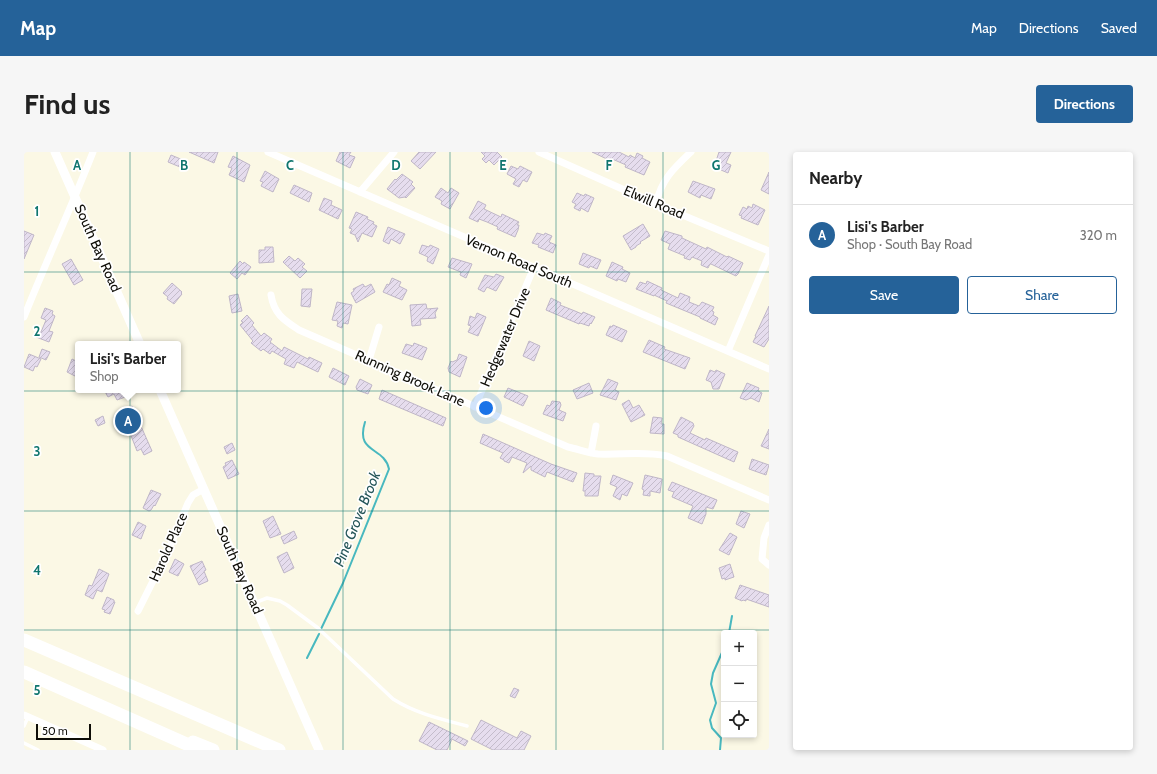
<!DOCTYPE html>
<meta charset="utf-8">
<style>
body{margin:0;font-family:Cabin,sans-serif;background:#f6f6f6;color:#222}
.controls{position:absolute;right:12px;bottom:12px;display:grid;overflow:hidden;border-radius:4px;box-shadow:0 2px 6px #0003}
.controls button{width:36px;height:36px;display:grid;place-items:center;padding:0;border:0;border-bottom:1px solid #e0e0e0;background:#fff;color:#222;font:20px sans-serif}
.scale{position:absolute;left:12px;bottom:10px;width:55px;box-sizing:border-box;padding-left:4px;border:2px solid #0f0e08;border-top:0;font-size:11px;line-height:14px;white-space:nowrap;color:#0f0e08;-webkit-text-stroke:3px #fff;paint-order:stroke}
.you{position:absolute;left:462px;top:256px;width:14px;height:14px;margin:-10px;border:3px solid #fff;border-radius:50%;background:#1a73e8;box-shadow:0 0 0 6px #1a73e833}
.badge{display:grid;place-items:center;width:26px;height:26px;border-radius:50%;background:#256299;color:#fff;font-size:13px;font-weight:700}
.pin{position:absolute;translate:-50% -50%;border:2px solid #fff;box-shadow:0 1px 4px #0006}
.popup{position:absolute;left:51px;top:189px;width:106px;height:52px;box-sizing:border-box;display:grid;place-content:center;border-radius:4px;background:#fff;filter:drop-shadow(0 1px 3px #0005);font-size:13px;white-space:nowrap;color:#767676}
.popup b{font-size:15px;color:#222}
.popup::after{content:'';position:absolute;left:50%;top:100%;margin-left:-8px;border:8px solid transparent;border-top-color:#fff}
.list{margin:0;padding:0;list-style:none}
h2{display:flex;justify-content:space-between;align-items:center;height:52px;margin:0;padding:0 16px;font-size:17px}
h2 small{font-size:13px;font-weight:400;color:#767676}
.list li{display:grid;grid-template-columns:26px 1fr auto;gap:12px;align-items:center;box-sizing:border-box;height:60px;padding:0 16px;border-top:1px solid #e0e0e0}
.list b{display:block;font-size:15px;white-space:nowrap}
.list p{margin:0;font-size:13px;white-space:nowrap;color:#767676}
.list em{font-size:13px;font-style:normal;color:#767676}
.actions{display:flex;gap:8px;padding:12px 16px}
.actions a{flex:1;padding:9px 0;border:1px solid #256299;border-radius:4px;text-align:center;font-size:14px;color:#256299}
.actions .main{background:#256299;color:#fff}
.icon{flex:none;width:22px;height:22px;fill:none;stroke:currentColor;stroke-width:2;stroke-linecap:round;stroke-linejoin:round}
.map{position:relative;flex:none;width:745px;height:598px;overflow:hidden;border-radius:4px}
header{display:flex;align-items:center;gap:24px;box-sizing:border-box;height:56px;padding:0 20px;background:#256299;color:#fff}
header strong{font-size:19px}
nav{display:flex;gap:22px;margin-inline-start:auto;font-size:14px}
.intro{display:flex;align-items:center;justify-content:space-between;box-sizing:border-box;height:96px;padding:0 24px}
h1{margin:0;font-size:28px}
.button{padding:10px 18px;border-radius:4px;background:#256299;color:#fff;font-size:14px;font-weight:700}
main{display:flex;gap:24px;padding:0 24px}
aside{flex:1;background:#fff;border-radius:4px;box-shadow:0 2px 6px #0003}
.map>svg:first-child{display:block}
.lines{fill:none;stroke-linecap:round;stroke-linejoin:round}
.stream{stroke:#48b8bf;stroke-width:2}
.building{fill:url(#building-hatch);stroke:#bfb6c7}
.service{stroke:#fff;stroke-width:3.5}
.minor{stroke:#fff;stroke-width:7}
.tertiary{stroke:#fff;stroke-width:9}
.motorway{stroke:#fff;stroke-width:13}
.grid{fill:none;stroke:#0f766e;stroke-width:1;stroke-opacity:0.55}
.labels{text-anchor:middle;stroke-width:3.5;stroke-linejoin:round;paint-order:stroke}
.street-label{font-size:14px;fill:#0f0e08;stroke:#fff}
.water-label{font-size:15px;font-style:italic;fill:#265659;stroke:#fff}
.grid-label{font-size:13px;text-anchor:middle;font-weight:bold;fill:#0f766e;stroke:#fff;stroke-width:3.5;stroke-linejoin:round;paint-order:stroke}
</style>
<header>
<strong>Map</strong>
<nav><a>Map</a><a>Directions</a><a>Saved</a></nav>
</header>
<div class="intro"><h1>Find us</h1><a class="button">Directions</a></div>
<main>
<div class="map">
<svg width="745" height="598" viewBox="0 0 745 598">
<defs>
<pattern id="building-hatch" width="6" height="6" patternUnits="userSpaceOnUse"><rect width="6" height="6" fill="#e6ddee"/><path d="M-1 1l2-2M0 6l6-6M5 7l2-2" fill="none" stroke="#c4bccb"/></pattern>
</defs>
<rect width="100%" height="100%" fill="#fbf8e5"/>
<g class="lines">
<path class="stream" d="M 297,477 L 319,431 L 365,317 C 360,294 331,302 341,270
M 705,481 L 708,464
M 283,506 L 295,482
M 696,598 L 697,586 L 688,576 L 686,568 L 692,551 L 687,532 L 689,521 L 700,496"/>
</g>
<path class="building" d="M 165,0 L 194,0 L 190,11 Z
M 316,0 L 327,0 L 325,3 L 331,5 L 326,16 L 312,9 Z
M 395,0 L 412,0 L 396,17 L 387,9 Z
M 457,0 L 473,0 L 478,5 L 470,13 L 465,8 L 462,11 L 458,7 L 461,4 Z
M 568,0 L 595,0 L 605,5 L 606,3 L 611,6 L 613,1 L 619,4 L 618,6 L 626,10 L 620,23 L 601,15 L 602,13 L 586,6 L 585,8 Z
M 695,0 L 707,0 L 702,11 L 707,13 L 704,21 L 690,15 Z
M 147,3 L 159,8 L 156,15 L 144,10 Z
M 209,4 L 226,13 L 220,30 L 205,23 L 208,16 L 204,15 Z
M 487,14 L 494,17 L 496,14 L 508,20 L 503,30 L 499,28 L 495,35 L 489,32 L 492,27 L 483,22 Z
M 241,19 L 255,27 L 249,40 L 237,34 L 239,30 L 236,29 Z
M 745,20 L 745,42 L 737,38 Z
M 378,22 L 389,30 L 387,32 L 391,36 L 382,46 L 381,45 L 375,46 L 363,37 L 371,27 L 372,28 Z
M 669,29 L 691,37 L 687,47 L 677,43 L 676,46 L 664,40 Z
M 270,33 L 288,41 L 285,50 L 266,41 Z
M 417,36 L 424,41 L 427,36 L 435,41 L 426,57 L 417,52 L 418,49 L 411,45 Z
M 553,41 L 560,44 L 561,42 L 570,46 L 564,60 L 557,56 L 556,59 L 550,56 L 552,52 L 548,50 Z
M 300,46 L 308,49 L 307,53 L 318,58 L 314,67 L 295,58 Z
M 454,49 L 462,53 L 460,57 L 477,65 L 478,62 L 495,70 L 493,73 L 495,73 L 494,78 L 491,85 L 473,77 L 474,75 L 463,70 L 455,67 L 454,70 L 445,66 Z
M 729,52 L 741,58 L 734,73 L 717,66 L 718,64 L 715,63 L 719,55 L 723,57 L 724,54 L 728,56 Z
M 332,60 L 344,65 L 343,67 L 350,70 L 349,72 L 353,74 L 348,85 L 338,81 L 334,90 L 331,83 L 326,81 L 328,77 L 325,76 Z
M 619,72 L 626,84 L 616,90 L 617,91 L 612,94 L 612,95 L 607,98 L 599,84 Z
M 364,75 L 381,82 L 376,92 L 367,87 L 365,92 L 359,89 Z
M 0,79 L 10,83 L 0,107 Z
M 641,79 L 658,84 L 658,86 L 682,97 L 683,95 L 703,105 L 704,104 L 719,111 L 714,122 L 712,124 L 687,112 L 686,112 L 684,116 L 677,113 L 678,109 L 668,105 L 666,108 L 660,106 L 661,104 L 644,97 L 646,92 L 637,88 Z
M 513,81 L 520,83 L 521,81 L 528,84 L 525,90 L 532,93 L 529,101 L 514,95 L 515,93 L 508,91 Z
M 398,93 L 405,95 L 406,93 L 415,97 L 409,112 L 403,109 L 404,105 L 395,101 Z
M 241,95 L 249,95 L 250,110 L 235,111 L 235,98 L 241,98 Z
M 559,101 L 577,108 L 573,117 L 566,114 L 565,116 L 555,112 Z
M 265,104 L 271,109 L 274,106 L 281,112 L 278,115 L 283,119 L 276,126 L 259,110 Z
M 428,106 L 448,112 L 442,126 L 436,123 L 437,120 L 424,115 Z
M 47,107 L 59,128 L 50,133 L 38,112 Z
M 216,109 L 219,112 L 220,110 L 227,115 L 221,123 L 218,121 L 213,127 L 206,121 Z
M 588,110 L 599,115 L 598,117 L 606,121 L 602,130 L 594,127 L 593,129 L 582,124 Z
M 472,122 L 480,125 L 472,139 L 463,135 L 460,140 L 454,137 L 461,123 L 470,125 Z
M 368,126 L 377,130 L 375,134 L 383,138 L 378,148 L 359,140 L 363,132 L 365,133 Z
M 623,129 L 638,136 L 637,138 L 654,146 L 656,141 L 666,145 L 665,150 L 675,154 L 678,150 L 690,155 L 688,159 L 690,160 L 689,163 L 694,166 L 691,173 L 676,166 L 676,165 L 642,151 L 643,149 L 630,143 L 630,144 L 612,137 L 616,130 L 622,132 Z
M 148,131 L 158,140 L 157,141 L 158,142 L 150,152 L 143,147 L 144,145 L 139,141 Z
M 339,132 L 341,135 L 347,132 L 351,140 L 332,151 L 327,141 L 330,139 L 329,137 Z
M 278,137 L 288,137 L 286,155 L 277,154 Z
M 214,142 L 218,159 L 208,161 L 205,144 Z
M 527,146 L 537,151 L 536,153 L 551,159 L 558,162 L 559,160 L 571,165 L 567,172 L 566,171 L 565,174 L 556,171 L 555,172 L 522,158 Z
M 313,150 L 328,153 L 324,172 L 319,171 L 318,176 L 313,174 L 314,169 L 308,168 Z
M 402,152 L 403,157 L 414,156 L 411,161 L 412,166 L 396,167 L 397,173 L 388,174 L 386,153 Z
M 745,154 L 745,187 L 740,195 L 729,190 L 732,184 L 731,184 Z
M 21,156 L 29,159 L 28,162 L 31,164 L 25,179 L 29,180 L 25,190 L 12,185 L 15,179 L 17,180 L 22,168 L 17,166 Z
M 453,161 L 462,165 L 454,184 L 444,180 L 447,174 L 444,173 L 446,164 L 451,166 Z
M 223,163 L 230,171 L 228,173 L 237,184 L 240,181 L 248,187 L 246,190 L 258,199 L 260,195 L 284,207 L 285,205 L 298,211 L 294,220 L 273,210 L 270,216 L 260,212 L 262,207 L 248,199 L 246,202 L 239,197 L 237,199 L 227,191 L 229,189 L 216,173 L 219,170 L 217,169 Z
M 589,173 L 603,179 L 598,190 L 582,183 L 586,174 L 588,175 Z
M 625,188 L 641,195 L 640,197 L 666,206 L 661,217 L 619,200 Z
M 505,189 L 516,194 L 510,209 L 499,204 Z
M 390,191 L 403,196 L 398,208 L 378,201 L 382,192 L 389,194 Z
M 18,197 L 26,200 L 22,208 L 15,205 Z
M 5,202 L 17,207 L 13,215 L 11,214 L 9,219 L 0,215 Z
M 435,202 L 443,205 L 436,225 L 425,220 L 424,216 L 427,209 L 428,210 L 433,208 Z
M 48,207 L 54,210 L 54,218 L 51,224 L 43,220 Z
M 309,216 L 325,224 L 321,233 L 305,225 Z
M 686,218 L 691,220 L 692,218 L 701,222 L 695,237 L 689,237 L 687,230 L 682,228 Z
M 336,227 L 348,233 L 344,242 L 333,238 L 332,235 Z
M 584,227 L 594,231 L 591,238 L 595,240 L 592,248 L 576,243 Z
M 565,231 L 569,241 L 553,247 L 549,238 Z
M 723,231 L 735,236 L 734,239 L 738,241 L 735,250 L 727,246 L 722,248 L 716,246 Z
M 484,236 L 504,244 L 499,254 L 480,245 Z
M 80,238 L 101,238 L 104,244 L 93,248 L 90,242 L 84,245 Z
M 358,238 L 422,266 L 419,274 L 355,247 Z
M 605,248 L 609,256 L 615,253 L 621,263 L 607,270 L 598,252 Z
M 528,249 L 536,250 L 537,253 L 535,258 L 542,261 L 539,269 L 519,262 L 523,253 L 526,254 Z
M 108,254 L 128,299 L 120,303 L 117,297 L 113,299 L 106,281 L 102,283 L 98,274 L 95,276 L 90,265 L 92,264 L 92,262 Z
M 79,264 L 81,271 L 74,274 L 71,268 Z
M 629,265 L 638,266 L 637,272 L 640,272 L 640,282 L 626,281 Z
M 657,265 L 669,271 L 670,274 L 666,281 L 681,288 L 682,286 L 714,300 L 710,310 L 654,285 L 654,283 L 649,281 Z
M 745,277 L 745,297 L 737,294 Z
M 459,282 L 527,312 L 553,321 L 549,330 L 523,320 L 521,325 L 507,318 L 507,314 L 499,321 L 503,311 L 488,305 L 485,311 L 480,309 L 480,308 L 476,306 L 479,301 L 456,291 Z
M 208,291 L 211,298 L 203,302 L 200,295 Z
M 728,307 L 745,313 L 742,323 L 725,317 Z
M 208,308 L 215,322 L 204,327 L 199,315 L 202,313 L 201,311 Z
M 561,321 L 570,322 L 570,324 L 577,324 L 574,344 L 561,344 L 561,339 L 559,339 Z
M 589,323 L 609,331 L 603,344 L 598,342 L 596,348 L 589,344 L 593,335 L 586,332 Z
M 621,323 L 638,327 L 636,341 L 626,339 L 626,344 L 619,343 L 620,338 L 618,337 Z
M 648,330 L 693,348 L 689,357 L 682,355 L 682,362 L 678,372 L 664,366 L 669,354 L 648,345 L 650,340 L 644,338 Z
M 127,338 L 137,342 L 131,354 L 130,353 L 127,358 L 125,359 L 119,356 Z
M 717,359 L 726,362 L 720,376 L 712,372 Z
M 249,364 L 257,382 L 246,386 L 239,369 Z
M 114,370 L 122,374 L 117,387 L 108,383 Z
M 270,379 L 273,386 L 260,392 L 257,385 Z
M 706,381 L 713,385 L 705,403 L 695,398 Z
M 263,400 L 270,416 L 260,421 L 253,405 Z
M 151,407 L 160,412 L 154,424 L 145,420 Z
M 178,409 L 182,418 L 180,419 L 184,429 L 175,433 L 166,414 Z
M 706,412 L 710,425 L 701,428 L 701,426 L 698,427 L 695,416 Z
M 75,417 L 85,422 L 78,440 L 73,438 L 69,447 L 61,443 L 65,433 L 68,434 Z
M 716,433 L 745,443 L 745,455 L 722,447 L 722,449 L 719,448 L 718,449 L 711,446 Z
M 83,445 L 90,448 L 90,450 L 91,450 L 86,462 L 80,460 L 81,458 L 78,457 Z
M 490,536 L 495,538 L 491,546 L 486,544 Z
M 457,568 L 493,586 L 497,579 L 507,584 L 500,598 L 469,598 L 447,587 Z
M 405,570 L 444,589 L 441,594 L 428,587 L 423,598 L 413,598 L 395,589 Z"/>
<g class="lines">
<path class="service" d="M 230,451 L 243,446 L 256,449 L 263,453 L 294,476 L 369,547 C 393,562 417,567 443,574
M 0,574 L 4,565
M 0,591 L 14,598"/>
<path class="minor" d="M 244,0 L 745,217
M 515,0 L 632,52 L 745,99
M 336,40 L 370,0
M 632,52 C 637,28 650,16 667,0
M 247,143 C 250,162 260,168 275,178 L 544,295 C 554,297 564,301 574,302 C 598,303 620,299 643,304 L 745,348
M 0,165 C 22,110 47,56 69,0
M 704,199 L 745,103
M 345,208 L 355,175
M 451,255 L 510,115
M 567,301 L 572,274
M 745,373 L 740,386 L 738,407 L 745,413
M 114,459 L 145,397 L 164,351 L 169,343 L 180,337
M 0,563 L 79,598"/>
<path class="tertiary" d="M 31,0 L 116,192
M 136,238 L 295,598"/>
<path class="motorway" d="M 0,488 L 255,598
M 0,520 L 176,598
M 169,590 L 189,598"/>
</g>
<path class="grid" d="M 106,0 L 106,598M 213,0 L 213,598M 319,0 L 319,598M 426,0 L 426,598M 532,0 L 532,598M 639,0 L 639,598M 0,120 L 745,120M 0,239 L 745,239M 0,359 L 745,359M 0,478 L 745,478"/>
<g class="labels">
<g class="street-label">
<text transform="translate(630 50) rotate(23)" y="5">Elwill Road</text>
<text transform="translate(74 96) rotate(66)" y="5">South Bay Road</text>
<text transform="translate(495 109) rotate(23)" y="5">Vernon Road South</text>
<text transform="translate(481 185) rotate(-67)" y="5">Hedgewater Drive</text>
<text transform="translate(386 226) rotate(24)" y="5">Running Brook Lane</text>
<text transform="translate(144 395) rotate(-66)" y="5">Harold Place</text>
<text transform="translate(216 418) rotate(66)" y="5">South Bay Road</text>
</g>
<g class="water-label">
<text transform="translate(333 367) rotate(-68)" y="5">Pine Grove Brook</text>
</g>
</g>
<g class="grid-label">
<text x="53" y="18">A</text>
<text x="160" y="18">B</text>
<text x="266" y="18">C</text>
<text x="372" y="18">D</text>
<text x="479" y="18">E</text>
<text x="585" y="18">F</text>
<text x="692" y="18">G</text>
<text x="13" y="64">1</text>
<text x="13" y="184">2</text>
<text x="13" y="304">3</text>
<text x="13" y="423">4</text>
<text x="13" y="543">5</text>
</g>
</svg>
<div class="controls">
<button>+</button>
<button>−</button>
<button><svg class="icon" aria-label="locate" viewBox="0 0 24 24"><circle cx="12" cy="12" r="6"/><path d="M12 2v4M12 18v4M2 12h4M18 12h4"/></svg></button>
</div>
<div class="scale">50 m</div>
<div class="you"></div>
<div class="pin badge" style="left:104px;top:269px">A</div>
<div class="popup"><b>Lisi's Barber</b>Shop</div>
</div>
<aside>
<h2>Nearby<small></small></h2>
<ul class="list">
<li><span class="badge">A</span><div><b>Lisi's Barber</b><p>Shop · South Bay Road</p></div><em>320 m</em></li>
</ul>
<div class="actions"><a class="main">Save</a><a>Share</a></div>
</aside>
</main>
